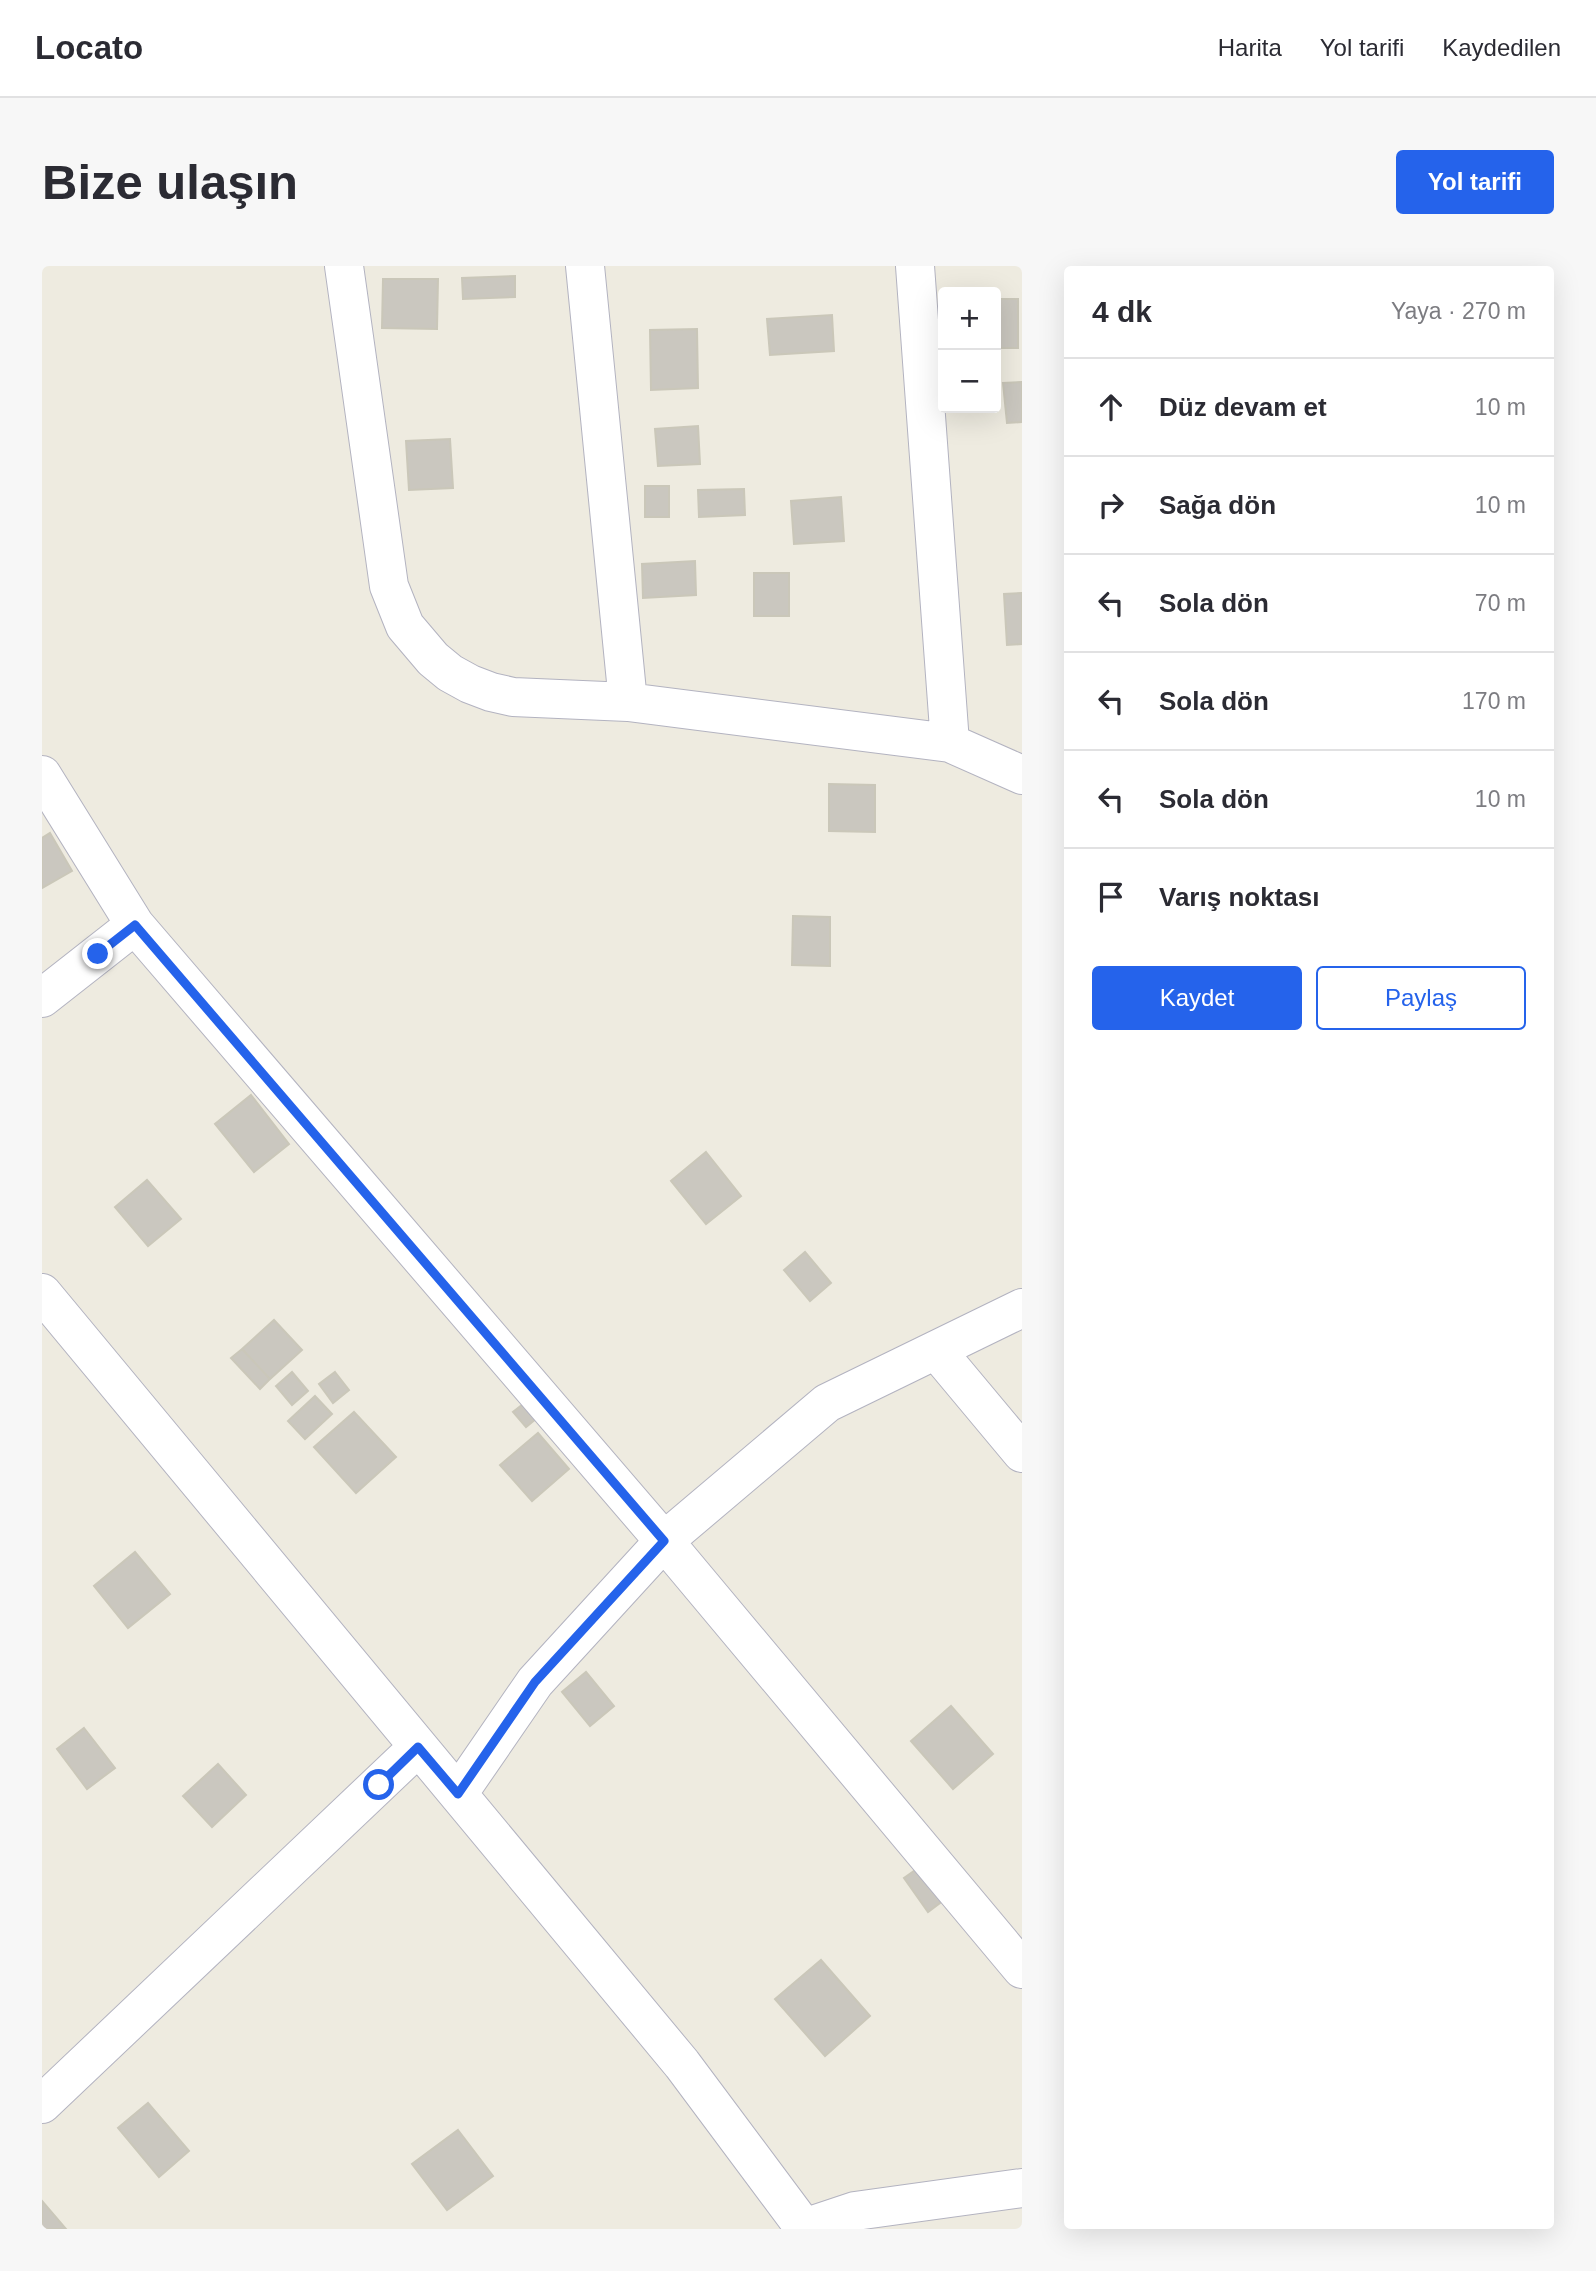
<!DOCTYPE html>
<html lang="tr">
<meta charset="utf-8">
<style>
body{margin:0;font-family:Helvetica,sans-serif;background:#f7f7f7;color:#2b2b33}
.controls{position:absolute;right:21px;top:21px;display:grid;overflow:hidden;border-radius:7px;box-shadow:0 7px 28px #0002}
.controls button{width:63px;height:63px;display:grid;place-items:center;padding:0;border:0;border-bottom:2px solid #e1e1e2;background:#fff;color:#2b2b33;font:35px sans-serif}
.stop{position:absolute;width:21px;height:21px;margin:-16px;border:5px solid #2563eb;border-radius:50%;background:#fff}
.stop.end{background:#2563eb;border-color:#fff;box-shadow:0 2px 7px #0008}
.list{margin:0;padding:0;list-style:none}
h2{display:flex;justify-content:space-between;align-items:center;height:91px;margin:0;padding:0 28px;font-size:30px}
h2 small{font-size:23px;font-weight:400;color:#7c7c81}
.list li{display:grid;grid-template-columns:46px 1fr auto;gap:21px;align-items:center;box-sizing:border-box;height:98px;padding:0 28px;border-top:2px solid #e1e1e2}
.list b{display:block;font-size:26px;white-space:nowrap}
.list em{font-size:23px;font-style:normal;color:#7c7c81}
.actions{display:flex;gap:14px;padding:21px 28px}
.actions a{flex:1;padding:16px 0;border:2px solid #2563eb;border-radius:7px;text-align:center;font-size:24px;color:#2563eb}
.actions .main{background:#2563eb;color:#fff}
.icon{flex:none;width:38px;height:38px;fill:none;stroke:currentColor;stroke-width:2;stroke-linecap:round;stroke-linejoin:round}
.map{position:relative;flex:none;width:980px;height:1963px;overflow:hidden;border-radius:7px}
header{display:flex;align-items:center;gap:42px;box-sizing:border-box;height:98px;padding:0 35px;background:#fff;border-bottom:2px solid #e1e1e2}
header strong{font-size:33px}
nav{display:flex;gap:38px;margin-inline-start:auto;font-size:24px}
.intro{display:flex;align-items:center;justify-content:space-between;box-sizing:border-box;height:168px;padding:0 42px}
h1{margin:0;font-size:49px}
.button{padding:18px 32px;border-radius:7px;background:#2563eb;color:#fff;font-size:24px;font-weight:700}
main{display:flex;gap:42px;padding:0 42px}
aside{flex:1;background:#fff;border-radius:7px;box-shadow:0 7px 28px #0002}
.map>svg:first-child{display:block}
.building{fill:#cac7bf;stroke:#cac7b9;stroke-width:2}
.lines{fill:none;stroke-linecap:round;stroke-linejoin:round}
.street-casing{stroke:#b3b3c0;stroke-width:40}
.street{stroke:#fff;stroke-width:38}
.route{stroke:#2563eb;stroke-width:9}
</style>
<header>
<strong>Locato</strong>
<nav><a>Harita</a><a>Yol tarifi</a><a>Kaydedilen</a></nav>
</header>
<div class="intro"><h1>Bize ulaşın</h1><a class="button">Yol tarifi</a></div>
<main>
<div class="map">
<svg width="980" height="1963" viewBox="0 0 980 1963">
<rect width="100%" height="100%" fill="#eeebe0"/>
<path class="building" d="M 473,10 L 473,31 L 421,33 L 420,12 Z
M 473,10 L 473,31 L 421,33 L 420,12 Z
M 341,13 L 396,13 L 395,63 L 340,62 Z
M 341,13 L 396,13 L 395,63 L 340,62 Z
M 954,33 L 976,33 L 976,82 L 954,82 Z
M 954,33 L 976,33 L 976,82 L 954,82 Z
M 790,49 L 792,85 L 728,89 L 725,53 Z
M 790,49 L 792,85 L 728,89 L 725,53 Z
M 655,63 L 656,122 L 609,124 L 608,64 Z
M 655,63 L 656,122 L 609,124 L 608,64 Z
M 980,116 L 980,156 L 965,157 L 961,117 Z
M 980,116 L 980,156 L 965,157 L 961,117 Z
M 656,160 L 658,198 L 616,200 L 613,163 Z
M 656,160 L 658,198 L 616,200 L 613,163 Z
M 408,173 L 411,222 L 367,224 L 364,175 Z
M 408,173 L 411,222 L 367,224 L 364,175 Z
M 603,220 L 627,220 L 627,251 L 603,251 Z
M 603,220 L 627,220 L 627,251 L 603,251 Z
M 702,223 L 703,249 L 657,251 L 656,224 Z
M 702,223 L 703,249 L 657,251 L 656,224 Z
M 799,231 L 802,275 L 752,278 L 749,235 Z
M 799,231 L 802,275 L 752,278 L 749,235 Z
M 653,295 L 654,329 L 601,332 L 600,298 Z
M 653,295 L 654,329 L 601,332 L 600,298 Z
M 712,307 L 747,307 L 747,350 L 712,350 Z
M 712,307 L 747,307 L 747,350 L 712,350 Z
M 980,327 L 980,378 L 965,379 L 962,328 Z
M 980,327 L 980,378 L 965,379 L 962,328 Z
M 787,518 L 833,519 L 833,566 L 787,565 Z
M 787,518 L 833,519 L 833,566 L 787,565 Z
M 8,567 L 30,605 L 0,622 L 0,572 Z
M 751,650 L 788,651 L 788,700 L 750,699 Z
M 751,650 L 788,651 L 788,700 L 750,699 Z
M 209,829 L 247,878 L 212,906 L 173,858 Z
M 664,886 L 699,930 L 664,958 L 629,915 Z
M 664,886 L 699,930 L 664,958 L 629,915 Z
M 105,914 L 139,953 L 106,980 L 73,941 Z
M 763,986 L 789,1017 L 768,1035 L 742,1004 Z
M 763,986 L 789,1017 L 768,1035 L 742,1004 Z
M 232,1054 L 260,1084 L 228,1113 L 200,1083 Z
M 200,1083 L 228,1113 L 218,1123 L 189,1092 Z
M 250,1106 L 266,1125 L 250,1139 L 234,1120 Z
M 293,1106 L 307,1124 L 291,1137 L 277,1118 Z
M 273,1130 L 290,1148 L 263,1173 L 246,1155 Z
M 489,1132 L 501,1147 L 484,1161 L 471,1146 Z
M 312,1146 L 354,1191 L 314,1227 L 272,1181 Z
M 496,1167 L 527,1203 L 490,1235 L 458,1199 Z
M 93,1286 L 128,1328 L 86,1362 L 52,1320 Z
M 544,1406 L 572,1440 L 548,1460 L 520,1426 Z
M 909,1440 L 951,1488 L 911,1523 L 869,1475 Z
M 42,1462 L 73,1502 L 45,1523 L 15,1483 Z
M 176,1498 L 204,1529 L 170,1561 L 141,1530 Z
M 882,1598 L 906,1631 L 886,1646 L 862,1612 Z
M 779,1694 L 828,1750 L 783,1790 L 733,1733 Z
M 106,1837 L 147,1885 L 117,1911 L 76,1862 Z
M 416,1864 L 451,1910 L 405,1944 L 370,1898 Z
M 0,1935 L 24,1963 L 0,1963 Z"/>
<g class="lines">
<g class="street-casing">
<path id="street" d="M 302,0 L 347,320 L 363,360 L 391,393 L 408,407 L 428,418 L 449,426 L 471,431 L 586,436 L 908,477 L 980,509
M 543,0 L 586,436
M 873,0 L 908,477
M 0,509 L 93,659 L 622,1275 L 980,1703
M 0,732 L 93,659
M 0,1027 L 640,1798 L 763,1963
M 894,1084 L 980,1187
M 416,1528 L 493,1416 L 622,1275 L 785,1137 L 980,1042
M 0,1838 L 376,1481
M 762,1962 L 813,1945 L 980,1922"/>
</g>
<use href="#street" class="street"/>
</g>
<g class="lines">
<path class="route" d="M 56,688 L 93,659 L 622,1275 L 493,1416 L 416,1528 L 376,1481 L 337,1519"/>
</g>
</svg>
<div class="controls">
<button>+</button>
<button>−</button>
</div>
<div class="stop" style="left:337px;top:1519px"></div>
<div class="stop end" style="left:56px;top:688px"></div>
</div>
<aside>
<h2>4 dk<small>Yaya · 270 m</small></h2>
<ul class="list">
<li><svg class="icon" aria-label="ahead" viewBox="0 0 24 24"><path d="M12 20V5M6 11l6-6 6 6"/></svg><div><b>Düz devam et</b></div><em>10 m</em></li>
<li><svg class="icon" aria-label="right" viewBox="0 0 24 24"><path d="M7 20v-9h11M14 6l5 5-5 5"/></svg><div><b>Sağa dön</b></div><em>10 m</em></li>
<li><svg class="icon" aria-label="left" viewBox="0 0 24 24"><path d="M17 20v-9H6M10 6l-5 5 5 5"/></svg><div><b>Sola dön</b></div><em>70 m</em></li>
<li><svg class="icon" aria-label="left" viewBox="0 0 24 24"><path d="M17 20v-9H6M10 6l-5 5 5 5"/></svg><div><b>Sola dön</b></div><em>170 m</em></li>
<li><svg class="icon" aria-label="left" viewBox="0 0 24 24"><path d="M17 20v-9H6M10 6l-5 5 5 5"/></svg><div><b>Sola dön</b></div><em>10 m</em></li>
<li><svg class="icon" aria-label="arrive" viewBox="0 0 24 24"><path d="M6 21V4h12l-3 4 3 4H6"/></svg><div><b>Varış noktası</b></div></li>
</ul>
<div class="actions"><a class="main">Kaydet</a><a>Paylaş</a></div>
</aside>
</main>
